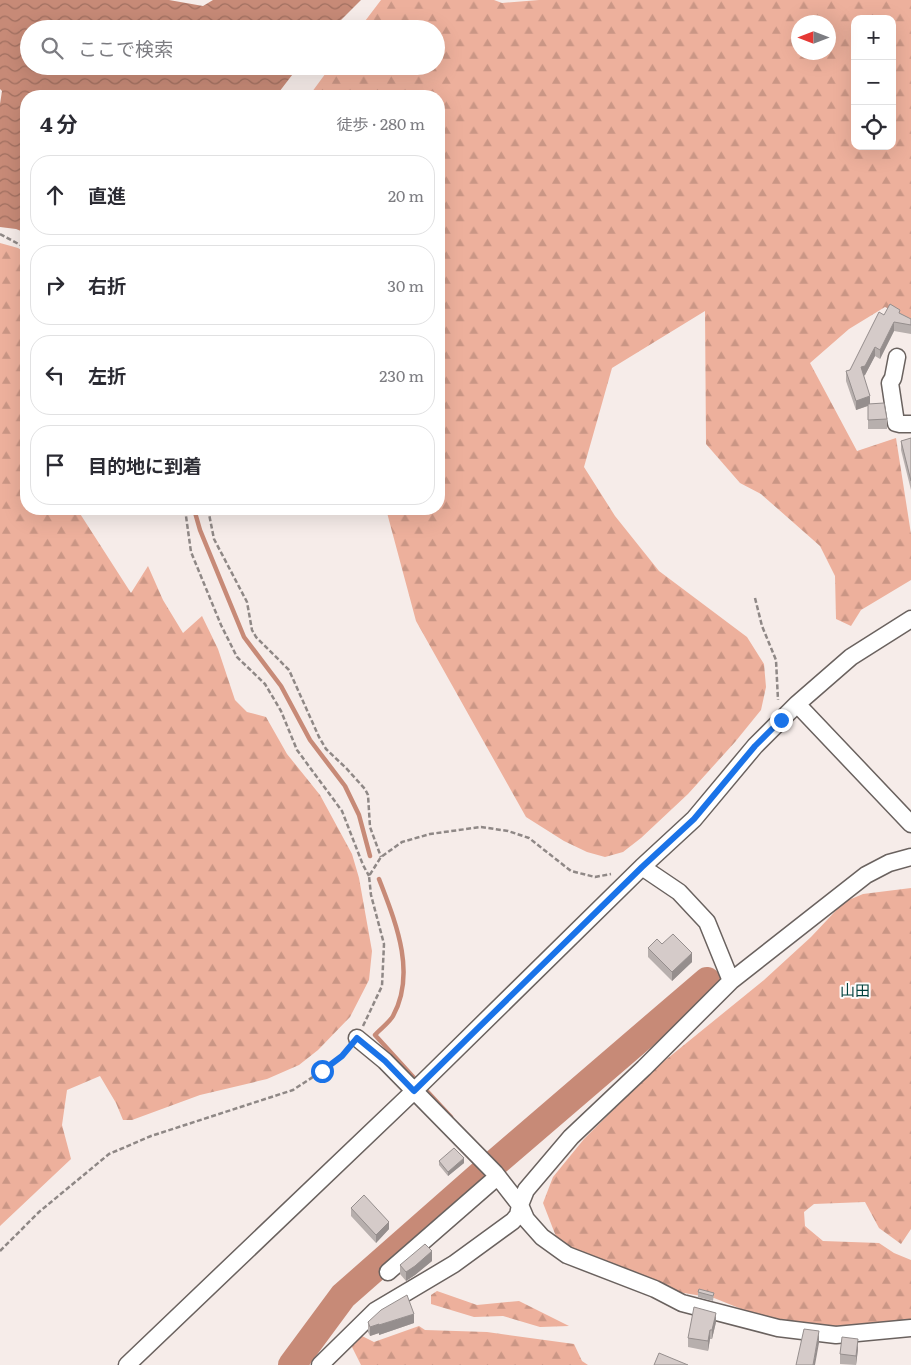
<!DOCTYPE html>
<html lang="ja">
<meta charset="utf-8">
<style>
body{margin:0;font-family:Literata,"Noto Sans JP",serif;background:#f2f2f3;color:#2b2b33}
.controls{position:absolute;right:15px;top:15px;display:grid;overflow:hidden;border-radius:10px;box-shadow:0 5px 20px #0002}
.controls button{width:45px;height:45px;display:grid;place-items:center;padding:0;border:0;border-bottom:1px solid #e1e1e2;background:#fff;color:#2b2b33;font:25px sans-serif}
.compass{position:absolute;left:791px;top:15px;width:45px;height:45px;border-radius:50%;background:#fff;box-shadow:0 5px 20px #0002;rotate:270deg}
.stop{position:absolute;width:15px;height:15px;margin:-11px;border:4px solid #1a73e8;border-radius:50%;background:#fff}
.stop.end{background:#1a73e8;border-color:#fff;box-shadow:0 1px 5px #0008}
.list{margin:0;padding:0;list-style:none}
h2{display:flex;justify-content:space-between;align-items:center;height:65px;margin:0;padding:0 20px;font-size:21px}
h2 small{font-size:16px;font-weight:400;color:#7c7c81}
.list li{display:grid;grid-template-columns:32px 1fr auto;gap:15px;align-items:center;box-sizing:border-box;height:80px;margin:0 10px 10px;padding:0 10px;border:1px solid #e1e1e2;border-radius:20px}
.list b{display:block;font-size:19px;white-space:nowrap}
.list em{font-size:16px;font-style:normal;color:#7c7c81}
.icon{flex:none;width:28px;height:28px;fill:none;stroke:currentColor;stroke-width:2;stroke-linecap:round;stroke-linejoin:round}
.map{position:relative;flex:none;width:911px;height:1365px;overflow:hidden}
.search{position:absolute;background:#fff;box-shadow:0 5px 20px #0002;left:20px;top:20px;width:425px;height:55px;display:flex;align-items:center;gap:12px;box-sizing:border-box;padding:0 18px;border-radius:28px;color:#7c7c81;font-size:19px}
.panel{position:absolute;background:#fff;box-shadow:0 5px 20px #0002;left:20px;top:90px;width:425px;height:425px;border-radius:20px}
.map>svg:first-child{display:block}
.forest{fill:url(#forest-firs);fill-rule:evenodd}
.water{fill:url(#water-waves)}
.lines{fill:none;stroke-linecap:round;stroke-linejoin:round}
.stream{stroke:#c78a77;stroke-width:4.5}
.river{stroke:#c78a77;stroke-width:28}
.street-casing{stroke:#6a625f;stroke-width:19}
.path{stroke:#8f8886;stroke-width:2.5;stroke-dasharray:5 2.5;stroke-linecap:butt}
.street{stroke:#fff;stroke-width:16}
.wall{fill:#b7afad}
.shaded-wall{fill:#958e8d}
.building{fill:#d5cbc9;stroke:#958e8d}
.route{stroke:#1a73e8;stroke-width:6}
.labels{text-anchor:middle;stroke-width:4;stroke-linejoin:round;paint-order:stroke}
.neighbourhood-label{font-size:15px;fill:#00413d;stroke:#fffbfa}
</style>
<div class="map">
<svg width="911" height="1365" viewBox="0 0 911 1365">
<defs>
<pattern id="forest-firs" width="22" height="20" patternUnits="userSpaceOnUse" patternTransform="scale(1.25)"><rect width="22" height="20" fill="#edb09c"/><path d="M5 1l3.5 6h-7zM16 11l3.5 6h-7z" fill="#ca9685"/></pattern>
<pattern id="water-waves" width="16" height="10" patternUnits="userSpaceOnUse" patternTransform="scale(1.25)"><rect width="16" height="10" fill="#c78a77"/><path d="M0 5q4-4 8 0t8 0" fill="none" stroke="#a06f60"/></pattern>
</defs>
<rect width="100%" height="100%" fill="#f6ece9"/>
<path class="forest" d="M 381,0 L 494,0 L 502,3 L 539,0 L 911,0 L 911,319 L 885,307 L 849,329 L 810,363 L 857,451 L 896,438 L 911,534 L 911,580 L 861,610 L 851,626 L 836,619 L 835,576 L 820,546 L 761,494 L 740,483 L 706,444 L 705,311 L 612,368 L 584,467 L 615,516 L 659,571 L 747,637 L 764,664 L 766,687 L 761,710 L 735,742 L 688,794 L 641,838 L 623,852 L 605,857 L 587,852 L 564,841 L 526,817 L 416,621 L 386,509 L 439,509 L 439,96 L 309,96 L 331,66 L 436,66 L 436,29 L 359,29 ZM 855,19 L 892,19 L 892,146 L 855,146 ZM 798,22 L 828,22 L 828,52 L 798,52 Z
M 0,243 L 18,248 L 26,253 L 26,509 L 77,509 L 131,593 L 148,566 L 163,600 L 183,633 L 202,616 L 218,649 L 235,700 L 247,712 L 266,717 L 287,754 L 320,795 L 352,854 L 359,878 L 372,951 L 369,980 L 350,1017 L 318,1050 L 299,1065 L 267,1079 L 200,1095 L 132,1120 L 123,1120 L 116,1103 L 100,1076 L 67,1090 L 62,1125 L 71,1159 L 0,1226 Z
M 911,888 L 911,1229 L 901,1244 L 879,1228 L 865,1202 L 814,1204 L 804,1212 L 805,1226 L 823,1241 L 879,1243 L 894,1253 L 911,1260 L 911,1320 L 839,1334 L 784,1326 L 714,1298 L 678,1292 L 589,1260 L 557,1239 L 543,1203 L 553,1177 L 584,1139 L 652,1071 L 764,980 L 811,937 L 844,902 L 863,894 Z
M 437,1291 L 477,1305 L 519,1301 L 569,1326 L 540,1327 L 503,1316 L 474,1317 L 431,1304 L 431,1295 Z
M 419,1326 L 425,1330 L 487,1332 L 574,1344 L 582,1361 L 588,1365 L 361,1365 L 349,1341 L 362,1336 L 374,1342 Z"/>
<path class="water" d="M 0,0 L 169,0 L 203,6 L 213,0 L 361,0 L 332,29 L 29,29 L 29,66 L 299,66 L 276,96 L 26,96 L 26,233 L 16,229 L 0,227 L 0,104 L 2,91 L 0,89 Z"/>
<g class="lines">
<path class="stream" d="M 194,509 L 200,530 L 244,637 L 281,686 L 310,740 L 345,786 L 359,815 L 370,856
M 379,879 C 395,921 417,972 393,1016 C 389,1023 380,1029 375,1035 L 416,1080
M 425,1089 L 451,1117"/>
<path class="river" d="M 495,1163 L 707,981
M 292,1365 L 343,1296 L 485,1171"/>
<g class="street-casing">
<path id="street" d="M 897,357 L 893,378 L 890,383 L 896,423 L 900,424 L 911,424
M 797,704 L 911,824
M 642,867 L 679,892 L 707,922 L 731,981
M 357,1038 L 385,1061 L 495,1173 L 520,1205 L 526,1219 L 542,1237 L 567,1255 L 655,1289 L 682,1303 L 778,1328 L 836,1335 L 911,1328
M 388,1272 L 497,1177
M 127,1365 L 414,1091 L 642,867 L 694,819 L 755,746 L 797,704 L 851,657 L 911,619
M 320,1365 L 375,1311 L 454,1264 L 513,1221 L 518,1215 L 520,1205 L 526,1190 L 571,1137 L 644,1068 L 731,981 L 866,875 L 889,863 L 911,857"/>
</g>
<path class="path" d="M 0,234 L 26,248
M 185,509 L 191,552 L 221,625 L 237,657 L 265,684 L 281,711 L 297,750 L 342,811 L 363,865 L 369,876
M 208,509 L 214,539 L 247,602 L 252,630 L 256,637 L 289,670 L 319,737 L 326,749 L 346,768 L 365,789 L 368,795 L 370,827 L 381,857
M 755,598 L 762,626 L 776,660 L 778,700
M 363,1026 L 382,986 L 384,944 L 371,895 L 369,876 L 381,857 L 402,842 L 430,834 L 481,827 L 508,831 L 529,838 L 571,871 L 595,877 L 611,874
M 0,1251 L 39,1212 L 109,1154 L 151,1136 L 293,1090 L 322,1071 L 342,1056 L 348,1049"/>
<use href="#street" class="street"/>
</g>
<path class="wall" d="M 900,313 L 911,319 L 911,334 L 894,331 L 880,359 L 875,356 L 865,375 L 864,376 L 870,404 L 887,419 L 887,429 L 868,429 L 868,406 L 856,410 L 846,381 L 846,371 L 850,370 L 884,315 Z
M 911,438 L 911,490 L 901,450 L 901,441 Z
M 662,944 L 692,962 L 672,981 L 648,957 L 648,948 Z
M 439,1161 L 464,1163 L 448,1176 L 439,1165 Z
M 351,1208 L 389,1229 L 376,1243 L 351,1216 Z
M 432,1261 L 415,1275 L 406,1281 L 400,1274 L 400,1265 Z
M 698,1292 L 714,1293 L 713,1301 L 698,1297 Z
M 368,1322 L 414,1323 L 379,1335 L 379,1333 L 370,1336 L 368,1332 Z
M 716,1322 L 712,1339 L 710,1339 L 708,1351 L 688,1347 L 688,1338 Z
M 858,1349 L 856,1365 L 840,1364 L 840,1354 Z"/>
<path class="shaded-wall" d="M 894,322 L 894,331 L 880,359 L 880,350 Z
M 875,347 L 875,356 L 865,375 L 861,376 L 861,367 Z
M 870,396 L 870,405 L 856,410 L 856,401 Z
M 166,509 L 172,509 L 166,513 Z
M 692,953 L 692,962 L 672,981 L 672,972 Z
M 464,1158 L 464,1163 L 448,1176 L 448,1172 Z
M 389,1222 L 389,1229 L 376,1243 L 376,1235 Z
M 432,1251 L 432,1261 L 415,1275 L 406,1281 L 406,1272 Z
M 716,1313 L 716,1322 L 712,1339 L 712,1330 Z
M 414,1314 L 414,1323 L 379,1335 L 379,1325 Z
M 379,1324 L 379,1333 L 370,1336 L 370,1327 Z
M 710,1330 L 710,1339 L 708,1351 L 708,1341 Z
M 819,1331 L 819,1343 L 815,1365 L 813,1365 Z
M 858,1339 L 858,1349 L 856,1365 L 856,1356 Z"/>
<path class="building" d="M 890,304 L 900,310 L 899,313 L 911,319 L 911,325 L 894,322 L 880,350 L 875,347 L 865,366 L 861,367 L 870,396 L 856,401 L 846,371 L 850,370 L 879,312 L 884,315 Z
M 884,403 L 887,419 L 868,420 L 868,404 Z
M 911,438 L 911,481 L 901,441 Z
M 673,934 L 692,953 L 672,972 L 648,948 L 657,939 L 662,944 Z
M 454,1148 L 464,1158 L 448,1172 L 439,1161 Z
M 364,1195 L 389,1222 L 376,1235 L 351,1208 Z
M 425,1244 L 432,1251 L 415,1266 L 406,1272 L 400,1265 Z
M 699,1289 L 714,1293 L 713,1296 L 698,1292 Z
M 407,1295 L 414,1314 L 379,1325 L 379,1324 L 370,1327 L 368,1322 L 381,1310 Z
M 694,1307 L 716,1313 L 712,1330 L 710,1330 L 708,1341 L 688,1338 Z
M 804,1329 L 819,1331 L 813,1365 L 796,1365 Z
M 842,1337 L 858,1339 L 856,1356 L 840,1354 Z
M 659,1353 L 688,1365 L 654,1365 Z"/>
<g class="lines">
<path class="route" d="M 322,1071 L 342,1056 L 357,1038 L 385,1061 L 414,1091 L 642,867 L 694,819 L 755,746 L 781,720"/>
</g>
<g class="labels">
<g class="neighbourhood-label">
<text x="855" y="996">山田</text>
</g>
</g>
</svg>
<div class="controls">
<button>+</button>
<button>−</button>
<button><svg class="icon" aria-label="locate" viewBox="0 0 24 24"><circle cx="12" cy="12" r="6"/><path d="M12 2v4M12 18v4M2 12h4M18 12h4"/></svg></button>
</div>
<svg class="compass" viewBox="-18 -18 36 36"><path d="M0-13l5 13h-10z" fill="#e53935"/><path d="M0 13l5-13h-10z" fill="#7c7c81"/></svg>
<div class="stop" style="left:322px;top:1071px"></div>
<div class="stop end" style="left:781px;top:720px"></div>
<div class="search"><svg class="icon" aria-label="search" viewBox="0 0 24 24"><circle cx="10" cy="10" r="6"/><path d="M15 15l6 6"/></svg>ここで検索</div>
<section class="panel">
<h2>4 分<small>徒歩 · 280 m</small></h2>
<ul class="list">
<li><svg class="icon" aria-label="ahead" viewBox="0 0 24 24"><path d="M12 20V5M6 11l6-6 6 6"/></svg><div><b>直進</b></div><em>20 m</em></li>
<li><svg class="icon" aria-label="right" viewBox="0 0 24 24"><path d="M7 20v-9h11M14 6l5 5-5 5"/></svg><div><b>右折</b></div><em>30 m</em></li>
<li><svg class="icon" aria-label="left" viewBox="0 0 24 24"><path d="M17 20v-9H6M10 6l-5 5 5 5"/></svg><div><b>左折</b></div><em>230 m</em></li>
<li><svg class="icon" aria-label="arrive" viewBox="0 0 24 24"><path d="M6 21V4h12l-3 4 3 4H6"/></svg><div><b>目的地に到着</b></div></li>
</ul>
</section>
</div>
